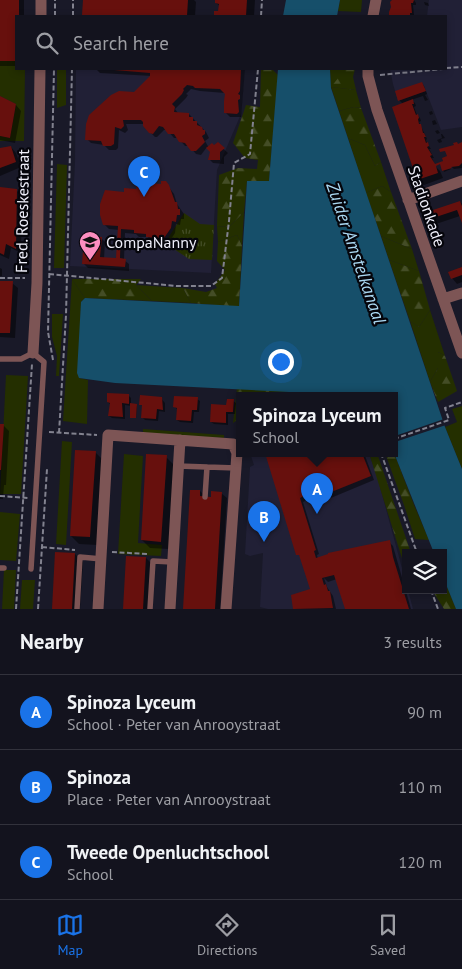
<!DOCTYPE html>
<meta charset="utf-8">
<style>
body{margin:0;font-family:"PT Sans",sans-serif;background:#20202b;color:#f1f3f6}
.controls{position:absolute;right:15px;bottom:15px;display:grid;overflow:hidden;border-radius:0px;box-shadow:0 2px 8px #0003}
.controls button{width:45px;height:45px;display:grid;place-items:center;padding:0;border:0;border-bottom:1px solid #32323c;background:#13131e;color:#f1f3f6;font:25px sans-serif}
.you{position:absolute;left:280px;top:361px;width:18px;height:18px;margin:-12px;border:4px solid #fff;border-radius:50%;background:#1a73e8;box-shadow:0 0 0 8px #1a73e833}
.badge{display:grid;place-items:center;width:32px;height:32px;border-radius:50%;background:#1a73e8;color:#fff;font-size:16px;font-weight:700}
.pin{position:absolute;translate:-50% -41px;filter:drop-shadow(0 1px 2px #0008)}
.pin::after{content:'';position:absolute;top:26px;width:18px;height:15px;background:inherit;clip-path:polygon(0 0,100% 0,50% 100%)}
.popup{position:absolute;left:236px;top:392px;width:162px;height:65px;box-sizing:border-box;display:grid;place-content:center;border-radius:0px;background:#13131e;filter:drop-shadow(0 1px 4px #0005);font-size:16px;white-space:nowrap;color:#9d9ea4}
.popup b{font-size:19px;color:#f1f3f6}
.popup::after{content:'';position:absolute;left:50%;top:100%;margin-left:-10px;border:10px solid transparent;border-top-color:#13131e}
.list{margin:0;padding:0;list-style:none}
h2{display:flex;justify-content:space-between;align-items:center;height:65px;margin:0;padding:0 20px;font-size:21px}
h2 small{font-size:16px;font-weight:400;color:#9d9ea4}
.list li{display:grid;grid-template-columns:32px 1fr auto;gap:15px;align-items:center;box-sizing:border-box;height:75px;padding:0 20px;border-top:1px solid #32323c}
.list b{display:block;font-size:19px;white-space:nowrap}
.list p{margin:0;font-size:16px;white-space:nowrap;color:#9d9ea4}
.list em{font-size:16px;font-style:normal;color:#9d9ea4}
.icon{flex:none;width:28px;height:28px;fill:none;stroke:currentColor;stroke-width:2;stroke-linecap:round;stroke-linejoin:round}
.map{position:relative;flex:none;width:462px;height:609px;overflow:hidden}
.search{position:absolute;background:#13131e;box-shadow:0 2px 8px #0003;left:15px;right:15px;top:15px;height:55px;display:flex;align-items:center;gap:12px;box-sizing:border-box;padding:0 18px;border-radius:0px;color:#9d9ea4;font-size:19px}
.sheet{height:290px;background:#13131e}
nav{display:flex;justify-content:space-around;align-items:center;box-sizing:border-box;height:70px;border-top:1px solid #32323c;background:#13131e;font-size:14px;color:#9d9ea4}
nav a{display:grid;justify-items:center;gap:2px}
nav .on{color:#1a73e8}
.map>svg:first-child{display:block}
.built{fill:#212036}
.green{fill:#242f00}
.forest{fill:url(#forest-firs)}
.park{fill:url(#park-tufts)}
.water{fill:#164f6a}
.pier{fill:#191928}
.shadow{fill:#0007}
.building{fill:#67100d}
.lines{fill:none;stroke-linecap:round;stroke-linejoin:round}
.path{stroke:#82828f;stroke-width:2;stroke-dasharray:5 2.5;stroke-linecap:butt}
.lane{stroke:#7d5555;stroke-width:5.5}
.street{stroke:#7d5555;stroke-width:11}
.labels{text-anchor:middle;stroke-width:4.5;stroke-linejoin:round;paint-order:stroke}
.street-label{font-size:16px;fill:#efeffa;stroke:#05050b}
.poi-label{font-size:16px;fill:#efeffa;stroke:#05050b;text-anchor:start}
.water-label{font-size:18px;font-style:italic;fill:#aad8f2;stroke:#05050b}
</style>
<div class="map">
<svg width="462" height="609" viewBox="0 0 462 609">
<defs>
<pattern id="forest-firs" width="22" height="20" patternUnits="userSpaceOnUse" patternTransform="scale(1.25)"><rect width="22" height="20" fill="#242f00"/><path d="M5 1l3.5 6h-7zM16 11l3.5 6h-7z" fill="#444d26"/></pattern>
<pattern id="park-tufts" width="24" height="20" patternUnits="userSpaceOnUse" patternTransform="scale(1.25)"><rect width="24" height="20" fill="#242f00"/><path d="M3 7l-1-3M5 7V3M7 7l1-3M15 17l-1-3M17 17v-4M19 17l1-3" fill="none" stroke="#444d26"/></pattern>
</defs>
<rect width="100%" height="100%" fill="#191928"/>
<path class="built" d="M 429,0 L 462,0 L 462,127 L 441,130 L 426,91 L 398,101 L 393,84 L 390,69 L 446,69 L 446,16 L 427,16 Z
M 76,69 L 245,69 L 241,114 L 217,170 L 211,273 L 70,266 L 75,162 Z
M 250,453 L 369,453 L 377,476 L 406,583 L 406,590 L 408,590 L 413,609 L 268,609 L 260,607 L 263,553 L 250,556 L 245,554 L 250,467 L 254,465 Z"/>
<path class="green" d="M 340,0 L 362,0 L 361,12 L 338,11 Z
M 0,61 L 16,61 L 16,69 L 25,69 L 24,141 L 0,141 L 0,136 L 10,138 L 16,104 L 0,96 Z
M 57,69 L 66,69 L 66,105 L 57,108 Z
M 330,69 L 343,69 L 344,72 L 332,87 L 356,90 L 361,108 L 354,107 L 339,111 L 331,87 Z
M 348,138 L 365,145 L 375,166 L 381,162 L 391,192 L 382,186 L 366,193 Z
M 57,164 L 67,165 L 64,268 L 54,268 Z
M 244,212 L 242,246 L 237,235 L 218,242 L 217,226 L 229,227 Z
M 381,236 L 412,249 L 419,271 L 389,260 Z
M 72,279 L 85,298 L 81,302 L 79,378 L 88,380 L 87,424 L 63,421 Z
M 136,285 L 183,288 L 191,303 L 152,301 Z
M 430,310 L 445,356 L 438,352 L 438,368 L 430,382 L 410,321 L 419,327 Z
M 52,314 L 63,314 L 59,376 L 56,376 L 57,356 L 52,337 Z
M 6,375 L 28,376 L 21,494 L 0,494 Z
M 462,406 L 462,469 L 445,427 L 457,422 L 452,409 Z
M 143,429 L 224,435 L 224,438 L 143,433 Z
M 62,441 L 72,442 L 66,545 L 56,544 Z
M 124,454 L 143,456 L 138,543 L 162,545 L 161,556 L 118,554 Z
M 404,505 L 414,505 L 429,540 L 415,539 Z
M 0,512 L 20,514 L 16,561 L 0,560 Z
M 4,570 L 16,570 L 14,609 L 2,609 Z
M 22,580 L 35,580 L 33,609 L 20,609 Z"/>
<path class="forest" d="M 261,69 L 272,69 L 278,75 L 269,181 L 247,181 L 244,212 L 229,227 L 217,226 L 219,175 L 238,168 L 257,169 L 258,160 L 245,158 L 233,143 L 246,105 L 260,107 Z
M 343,69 L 355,69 L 353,77 L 356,90 L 331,87 L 343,72 Z
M 354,107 L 361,108 L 381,162 L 375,166 L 365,145 L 348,138 L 339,111 Z
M 382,186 L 391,192 L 412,249 L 381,236 L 366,193 Z
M 237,235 L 242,246 L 239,307 L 191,303 L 183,288 L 206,292 L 217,288 L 215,284 L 225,270 L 217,261 L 218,242 Z
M 389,260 L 419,271 L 430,310 L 419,327 L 410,321 Z
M 72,279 L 141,279 L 136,285 L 152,301 L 85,298 Z
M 438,352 L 445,356 L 457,391 L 438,402 L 430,382 L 438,368 Z
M 237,388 L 292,391 L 289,395 L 240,395 L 239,419 L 233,423 Z
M 369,453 L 377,453 L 411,553 L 406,553 L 406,571 Z
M 385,453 L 394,453 L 414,505 L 404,505 Z
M 443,577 L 456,609 L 444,609 L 432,590 L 443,590 Z"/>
<path class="park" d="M 184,213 L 200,224 L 214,225 L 212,260 L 189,259 L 165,243 Z"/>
<path class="water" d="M 286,0 L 340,0 L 337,16 L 283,16 Z
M 278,69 L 330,69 L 331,88 L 445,427 L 462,469 L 462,609 L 456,609 L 443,577 L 443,553 L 434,553 L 394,453 L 394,395 L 348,395 L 115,383 L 79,378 L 77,373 L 81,302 L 85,298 L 239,306 L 247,181 L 269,181 Z"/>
<path class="pier" d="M 444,419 L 446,425 L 395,442 L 395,436 Z"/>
<path class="shadow" d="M 0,0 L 24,0 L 24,16 L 16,16 L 16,66 L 0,66 Z
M 84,0 L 194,0 L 196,2 L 195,16 L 85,16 L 83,15 Z
M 216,0 L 255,0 L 254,16 L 215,16 L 216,12 L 219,13 L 220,6 L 216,3 Z
M 393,0 L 414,0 L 416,3 L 416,5 L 413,5 L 414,15 L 391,16 L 390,15 Z
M 424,2 L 428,3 L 429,6 L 425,5 Z
M 96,69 L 245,69 L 241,117 L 230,117 L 226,113 L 225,93 L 200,91 L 191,89 L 186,94 L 188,95 L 186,98 L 175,109 L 178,113 L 189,114 L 206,132 L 209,138 L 205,141 L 209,148 L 215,147 L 218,144 L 228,153 L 224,157 L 224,164 L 213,163 L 209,159 L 211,151 L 207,147 L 201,155 L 196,154 L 189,146 L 185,146 L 178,138 L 174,138 L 167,130 L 164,130 L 157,137 L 155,137 L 144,126 L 144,124 L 126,124 L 128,130 L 125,133 L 119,130 L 118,148 L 116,150 L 109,150 L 104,145 L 91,143 L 87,139 L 152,76 L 100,73 Z
M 422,83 L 424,86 L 427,94 L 425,95 L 428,100 L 425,101 L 423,96 L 411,100 L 415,103 L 416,106 L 414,107 L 417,115 L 420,118 L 421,121 L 419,122 L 427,139 L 426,140 L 427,143 L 431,149 L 429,149 L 434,158 L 432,158 L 435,166 L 440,171 L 443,178 L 424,185 L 418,179 L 403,104 L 399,100 Z
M 0,97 L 16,105 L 21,111 L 15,143 L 0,140 Z
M 432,111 L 433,114 L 430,115 L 429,112 Z
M 435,120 L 437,124 L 433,125 L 432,121 Z
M 438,130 L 440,133 L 437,134 L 435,131 Z
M 441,134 L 442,134 L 445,138 L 441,139 L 442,142 L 439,143 L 437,140 L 442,138 Z
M 462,143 L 462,168 L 454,169 L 449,164 L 451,169 L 444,172 L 441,163 L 458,145 Z
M 11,147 L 16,153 L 21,167 L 0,176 L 0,150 Z
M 165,182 L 174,194 L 177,204 L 184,214 L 184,219 L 181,219 L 180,225 L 176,224 L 175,233 L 167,245 L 163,244 L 160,241 L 151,241 L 148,237 L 139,237 L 136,234 L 125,233 L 124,260 L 129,264 L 129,271 L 88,268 L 84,264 L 101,238 L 105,242 L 104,259 L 117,260 L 119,230 L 109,229 L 104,224 L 125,193 L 162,185 Z
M 0,188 L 17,191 L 22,196 L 21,253 L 11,248 L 9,259 L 0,255 Z
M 460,202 L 462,204 L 462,221 L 460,216 L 436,224 L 431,219 Z
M 0,268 L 2,269 L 2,276 L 0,276 Z
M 462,268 L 462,282 L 457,284 L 452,278 Z
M 12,283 L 18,288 L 15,338 L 0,337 L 0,285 Z
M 129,396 L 131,398 L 131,405 L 137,406 L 136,418 L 131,417 L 131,406 L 125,405 L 125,419 L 112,418 L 109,416 L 111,405 L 108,402 Z
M 160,397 L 165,403 L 165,412 L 159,411 L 158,421 L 145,420 L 143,418 L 143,407 L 141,404 Z
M 197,399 L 200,401 L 199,412 L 194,412 L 193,423 L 180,422 L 177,420 L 178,410 L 175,407 Z
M 233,401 L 236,403 L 235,414 L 228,414 L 228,425 L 214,424 L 211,422 Z
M 0,425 L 4,426 L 9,431 L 6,485 L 4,485 L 3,499 L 0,499 Z
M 95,452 L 103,460 L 98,545 L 79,544 L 71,536 Z
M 266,453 L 364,453 L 374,480 L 314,505 L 309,499 L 303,502 L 319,554 L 317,555 L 318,559 L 389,542 L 393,546 L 411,609 L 346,609 L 337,579 L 328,582 L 324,578 L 327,587 L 333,596 L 336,609 L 295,609 L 292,596 L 311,590 L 302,559 L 296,551 Z
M 166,457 L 174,465 L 169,549 L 150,548 L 142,540 Z
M 191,491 L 200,491 L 206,497 L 212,498 L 221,493 L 227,498 L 220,609 L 184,609 Z
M 56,553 L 75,554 L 83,562 L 80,609 L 53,609 Z
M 127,557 L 146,558 L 154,566 L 151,609 L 124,609 Z"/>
<path class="building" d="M 0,0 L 19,0 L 19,16 L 16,16 L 16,61 L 0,61 Z
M 83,0 L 188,0 L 187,16 L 82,15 Z
M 215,0 L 247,0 L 246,16 L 214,16 L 214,11 L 218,11 L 219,4 L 215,3 Z
M 392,0 L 414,0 L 413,3 L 411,3 L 412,13 L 410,13 L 410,16 L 389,16 L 389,12 L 391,7 L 390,2 Z
M 114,69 L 241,69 L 240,91 L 238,94 L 240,95 L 240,99 L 238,100 L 239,112 L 237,114 L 224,113 L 224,101 L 225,94 L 220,89 L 195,88 L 193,86 L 187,85 L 183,89 L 184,90 L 182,94 L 172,104 L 175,107 L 174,112 L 189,113 L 189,117 L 193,117 L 193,121 L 197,121 L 197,125 L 202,127 L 203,130 L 205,130 L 205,134 L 202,136 L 205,142 L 196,151 L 191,151 L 185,143 L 179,142 L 174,134 L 168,134 L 163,127 L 159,126 L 153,134 L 149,133 L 143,126 L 143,122 L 141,120 L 123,120 L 124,126 L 121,129 L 115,127 L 114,144 L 111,146 L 103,146 L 101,141 L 85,140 L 86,124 L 89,115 L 111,95 L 119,91 L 134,92 L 150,76 L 150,73 L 114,70 Z
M 422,82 L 426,91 L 398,101 L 395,91 Z
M 0,96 L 16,104 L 10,138 L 0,136 Z
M 413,99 L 414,104 L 412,104 L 416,115 L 418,114 L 419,118 L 418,119 L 419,124 L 421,124 L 423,133 L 424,133 L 426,137 L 424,137 L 426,143 L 428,142 L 429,146 L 427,147 L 432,155 L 430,156 L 435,164 L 443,161 L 442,158 L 447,156 L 445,151 L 440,152 L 439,149 L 454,145 L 453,143 L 457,142 L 458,144 L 462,142 L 462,163 L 459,166 L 451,167 L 452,168 L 442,171 L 440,164 L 436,166 L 438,173 L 417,180 L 392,107 Z
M 218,142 L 225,148 L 220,152 L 220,160 L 208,160 L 210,152 L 206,148 L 212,143 L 214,145 Z
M 11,146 L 16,162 L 0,168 L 0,148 Z
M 161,181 L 166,181 L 169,185 L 175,202 L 177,202 L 178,209 L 180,209 L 180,215 L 177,215 L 176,222 L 172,221 L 171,228 L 162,241 L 158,241 L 158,238 L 146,237 L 146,234 L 134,233 L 134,230 L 121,229 L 120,258 L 126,259 L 125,267 L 82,264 L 84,236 L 102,237 L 100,257 L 116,258 L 118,226 L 103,225 L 100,215 L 100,204 L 105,190 L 124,192 L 124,188 L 136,189 L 137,185 L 149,186 L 149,183 L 161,184 Z
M 0,187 L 17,189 L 16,249 L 6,244 L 4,255 L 0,253 Z
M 460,201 L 462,206 L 462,223 L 457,210 L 430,219 L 427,212 Z
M 462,267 L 462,275 L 451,279 L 448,272 Z
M 0,281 L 13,281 L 10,333 L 0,333 Z
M 107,393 L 129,394 L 129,404 L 122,403 L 123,417 L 108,416 L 110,403 L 107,402 Z
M 140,395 L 162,397 L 163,410 L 157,409 L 156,419 L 141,418 L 142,405 L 139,405 Z
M 174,396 L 198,397 L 197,410 L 192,410 L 191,421 L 176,420 L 177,408 L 173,407 Z
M 227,399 L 234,399 L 233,412 L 226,412 L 226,423 L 210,422 L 211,404 L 226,405 Z
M 130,403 L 137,404 L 136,418 L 130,418 Z
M 0,424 L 4,424 L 1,470 L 0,470 Z
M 75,450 L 96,451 L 90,537 L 70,536 Z
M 265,453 L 362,453 L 371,476 L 309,501 L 306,495 L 300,498 L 316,550 L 314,551 L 316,558 L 328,554 L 328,553 L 390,540 L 393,557 L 409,609 L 345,609 L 334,575 L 322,578 L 324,585 L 326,584 L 328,591 L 330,591 L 333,608 L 293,609 L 291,595 L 310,589 L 299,555 L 296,555 Z
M 146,454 L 167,455 L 161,542 L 141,540 Z
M 190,490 L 200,490 L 200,496 L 211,497 L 211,491 L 222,492 L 215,609 L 183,609 Z
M 55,552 L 75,553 L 72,609 L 52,609 Z
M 126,556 L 146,557 L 143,609 L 123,609 Z"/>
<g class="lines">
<path class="path" d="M 55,16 L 55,0
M 73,16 L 73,0
M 261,16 L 262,0
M 446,68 L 462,67
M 380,75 L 443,69
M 49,274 L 177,286 L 211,286 L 222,278 L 229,221 L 234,163 L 250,154 L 258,69
M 0,278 L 25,278
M 53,360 L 48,332 L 54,69
M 49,432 L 97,435
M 59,433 L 66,315 L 72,69
M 394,439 L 449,420 L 445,408 L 462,402
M 381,453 L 417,553
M 0,496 L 28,498
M 42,547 L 75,550
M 112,552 L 147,554
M 431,590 L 438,609
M 16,609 L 32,364
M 38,609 L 47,469"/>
<path class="lane" d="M 0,359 L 21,359 L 33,353 L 44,362 L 31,569
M 178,466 L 236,468
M 205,497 L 207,467
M 0,568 L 4,568
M 77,609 L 80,557 L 102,559
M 150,609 L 153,561 L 172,562"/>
<path class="street" d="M 41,16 L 41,0
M 373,16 L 376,0
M 368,69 L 368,76 L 377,110 L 462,353
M 408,200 L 462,181
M 443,299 L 462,293
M 33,353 L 37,283 L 40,69
M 98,609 L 108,435 L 233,444 L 237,453 L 226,609
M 170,609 L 180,440"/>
</g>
<defs>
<g id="school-pin" transform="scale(1.125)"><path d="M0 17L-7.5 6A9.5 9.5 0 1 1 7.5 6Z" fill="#fd8ec0" stroke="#05050b"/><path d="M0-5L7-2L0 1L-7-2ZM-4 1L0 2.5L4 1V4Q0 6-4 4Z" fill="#111"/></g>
</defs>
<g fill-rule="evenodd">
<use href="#school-pin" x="90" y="242"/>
</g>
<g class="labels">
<g class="street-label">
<text transform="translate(427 206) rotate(71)" y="6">Stadionkade</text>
<text transform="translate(22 211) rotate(-89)" y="6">Fred. Roeskestraat</text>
</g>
<g class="poi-label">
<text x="106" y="248">CompaNanny</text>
</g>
<g class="water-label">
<text transform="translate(356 253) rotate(71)" y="6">Zuider Amstelkanaal</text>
</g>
</g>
</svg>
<div class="controls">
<button><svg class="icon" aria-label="layers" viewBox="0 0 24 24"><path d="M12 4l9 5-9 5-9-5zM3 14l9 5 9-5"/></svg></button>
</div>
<div class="you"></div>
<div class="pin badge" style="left:317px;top:514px">A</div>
<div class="popup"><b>Spinoza Lyceum</b>School</div>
<div class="pin badge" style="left:264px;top:542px">B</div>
<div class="pin badge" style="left:144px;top:197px">C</div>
<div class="search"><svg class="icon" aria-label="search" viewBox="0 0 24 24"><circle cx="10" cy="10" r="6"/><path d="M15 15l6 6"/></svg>Search here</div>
</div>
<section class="sheet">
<h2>Nearby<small>3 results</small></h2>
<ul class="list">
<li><span class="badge">A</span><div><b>Spinoza Lyceum</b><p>School · Peter van Anrooystraat</p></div><em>90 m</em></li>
<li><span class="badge">B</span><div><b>Spinoza</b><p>Place · Peter van Anrooystraat</p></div><em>110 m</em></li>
<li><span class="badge">C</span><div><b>Tweede Openluchtschool</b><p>School</p></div><em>120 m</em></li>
</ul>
</section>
<nav>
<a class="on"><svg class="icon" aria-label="map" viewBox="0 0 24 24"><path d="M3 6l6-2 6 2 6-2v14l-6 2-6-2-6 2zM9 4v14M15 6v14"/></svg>Map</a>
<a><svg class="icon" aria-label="directions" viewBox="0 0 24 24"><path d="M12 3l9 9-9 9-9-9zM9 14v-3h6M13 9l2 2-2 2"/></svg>Directions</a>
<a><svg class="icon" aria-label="saved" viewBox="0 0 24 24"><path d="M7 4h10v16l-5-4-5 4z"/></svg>Saved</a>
</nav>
